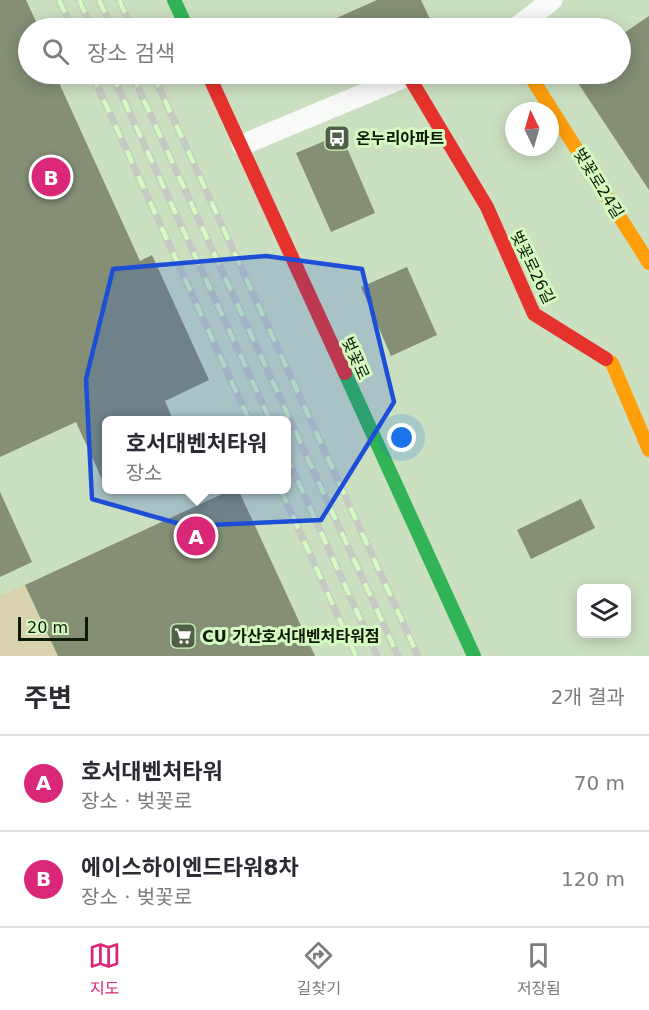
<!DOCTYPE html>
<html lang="ko">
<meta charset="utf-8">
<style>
body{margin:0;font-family:"DejaVu Sans","Noto Sans KR",sans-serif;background:#f2f2f3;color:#2b2b33}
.controls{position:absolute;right:18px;bottom:18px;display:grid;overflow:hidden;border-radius:9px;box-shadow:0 3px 15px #0003}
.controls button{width:54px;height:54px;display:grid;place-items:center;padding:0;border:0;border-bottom:2px solid #e1e1e2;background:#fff;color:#2b2b33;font:30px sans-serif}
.compass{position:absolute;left:505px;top:102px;width:54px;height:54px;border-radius:50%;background:#fff;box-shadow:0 3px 15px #0003;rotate:355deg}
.scale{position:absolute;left:18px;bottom:15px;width:70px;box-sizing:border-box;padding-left:6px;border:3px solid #0d1a06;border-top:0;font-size:16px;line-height:21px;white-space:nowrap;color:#0d1a06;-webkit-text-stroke:4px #d4f9c1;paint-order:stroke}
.you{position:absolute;left:402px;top:438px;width:21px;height:21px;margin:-15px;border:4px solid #fff;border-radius:50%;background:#1a73e8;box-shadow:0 0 0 9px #1a73e833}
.badge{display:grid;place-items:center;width:39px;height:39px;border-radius:50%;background:#db2777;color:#fff;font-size:20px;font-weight:700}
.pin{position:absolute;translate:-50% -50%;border:3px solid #fff;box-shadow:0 2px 6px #0006}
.popup{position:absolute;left:102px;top:416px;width:189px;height:78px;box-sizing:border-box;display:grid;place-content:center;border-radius:9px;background:#fff;filter:drop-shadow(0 2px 4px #0005);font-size:20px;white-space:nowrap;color:#7c7c81}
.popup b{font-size:22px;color:#2b2b33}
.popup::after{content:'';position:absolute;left:50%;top:100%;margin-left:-12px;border:12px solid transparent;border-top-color:#fff}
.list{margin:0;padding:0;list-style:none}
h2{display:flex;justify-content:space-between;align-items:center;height:78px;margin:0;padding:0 24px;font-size:26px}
h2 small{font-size:20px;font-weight:400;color:#7c7c81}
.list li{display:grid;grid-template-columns:39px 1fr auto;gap:18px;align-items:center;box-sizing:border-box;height:96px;padding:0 24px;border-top:2px solid #e1e1e2}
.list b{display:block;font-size:22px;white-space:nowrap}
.list p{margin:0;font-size:20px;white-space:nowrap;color:#7c7c81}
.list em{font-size:20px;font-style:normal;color:#7c7c81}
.icon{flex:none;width:33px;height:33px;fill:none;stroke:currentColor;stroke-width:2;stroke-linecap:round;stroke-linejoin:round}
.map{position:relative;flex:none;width:649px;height:656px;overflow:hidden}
.search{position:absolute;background:#fff;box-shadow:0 3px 15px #0003;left:18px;right:18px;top:18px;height:66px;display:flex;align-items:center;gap:15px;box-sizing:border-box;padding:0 21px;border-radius:33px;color:#7c7c81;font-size:22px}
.sheet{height:270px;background:#fff}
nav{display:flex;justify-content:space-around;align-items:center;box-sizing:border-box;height:84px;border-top:2px solid #e1e1e2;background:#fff;font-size:16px;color:#7c7c81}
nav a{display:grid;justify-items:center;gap:3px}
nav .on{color:#db2777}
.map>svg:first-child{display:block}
.green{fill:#d8d2af}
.building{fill:#848f76}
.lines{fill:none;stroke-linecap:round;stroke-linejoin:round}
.street{stroke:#f7faf6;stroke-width:21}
.fast{stroke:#30b455;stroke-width:14}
.slow{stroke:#ff9f0a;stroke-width:14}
.jam{stroke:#e5322d;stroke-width:14}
.rail-casing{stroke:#c5cbc2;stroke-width:7}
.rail{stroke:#d4f9c1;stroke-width:4.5;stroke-dasharray:14;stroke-linecap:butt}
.marked{fill:#1d4ed8;fill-opacity:0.2;stroke:#1d4ed8;stroke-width:4.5;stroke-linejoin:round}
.labels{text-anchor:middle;stroke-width:6;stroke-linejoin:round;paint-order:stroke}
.poi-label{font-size:16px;font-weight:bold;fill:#0d1a06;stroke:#d4f9c1;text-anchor:start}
.street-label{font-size:16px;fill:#0d1a06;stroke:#d4f9c1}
</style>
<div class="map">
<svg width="649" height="656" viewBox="0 0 649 656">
<rect width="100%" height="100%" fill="#cbdfc1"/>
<path class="green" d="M 25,585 L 58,656 L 0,656 L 0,596 Z"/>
<path class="building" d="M 0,0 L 26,0 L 39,28 L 28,28 L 28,74 L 55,74 L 140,261 L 152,255 L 209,380 L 165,401 L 173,420 L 106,420 L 106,488 L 76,422 L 0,457 Z
M 377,0 L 421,0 L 430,19 L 409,28 L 314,28 Z
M 649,16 L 649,190 L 572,74 L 621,74 L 621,35 Z
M 341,134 L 375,213 L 331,232 L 296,153 Z
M 407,267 L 437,335 L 391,356 L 361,287 Z
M 233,489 L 238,489 L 315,656 L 58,656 L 25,585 Z
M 0,492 L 32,562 L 0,577 Z
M 581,499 L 595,528 L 531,559 L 517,530 Z"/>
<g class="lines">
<path class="street" d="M 516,28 L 552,0
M 242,145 L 412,74"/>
<path class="fast" d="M 174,0 L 187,28
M 345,373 L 474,656"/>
<path class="slow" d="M 529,74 L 649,263
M 606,359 L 612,363 L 649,450"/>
<path class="jam" d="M 208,74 L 345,373
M 408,75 L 487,207 L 534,314 L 606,359"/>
<g class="rail-casing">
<path id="rail" d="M 59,0 L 72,28
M 79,0 L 92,28
M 99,0 L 112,28
M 119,0 L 132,28
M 92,74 L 249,420
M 112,74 L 270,420
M 132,74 L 398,656
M 153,74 L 418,656
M 286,455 L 377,656
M 281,490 L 356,656"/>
</g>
<use href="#rail" class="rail"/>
</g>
<path class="marked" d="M 266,256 L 362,269 L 394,402 L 321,520 L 187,526 L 92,499 L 86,379 L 113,269 Z"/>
<defs>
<g id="bus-square" transform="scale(1.35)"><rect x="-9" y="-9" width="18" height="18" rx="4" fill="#505f47" stroke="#d4f9c1"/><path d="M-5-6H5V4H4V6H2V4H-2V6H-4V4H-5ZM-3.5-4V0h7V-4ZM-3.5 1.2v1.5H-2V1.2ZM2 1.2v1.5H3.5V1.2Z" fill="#fff"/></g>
<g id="supermarket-square" transform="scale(1.35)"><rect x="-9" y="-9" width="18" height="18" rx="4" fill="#505f47" stroke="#d4f9c1"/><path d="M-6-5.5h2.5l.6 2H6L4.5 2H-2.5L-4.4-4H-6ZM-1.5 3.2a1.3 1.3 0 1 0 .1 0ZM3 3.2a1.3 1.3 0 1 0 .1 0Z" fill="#fff"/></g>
</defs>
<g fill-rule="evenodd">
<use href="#bus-square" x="337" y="138"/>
<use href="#supermarket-square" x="183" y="636"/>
</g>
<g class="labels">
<g class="poi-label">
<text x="356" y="144">온누리아파트</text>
<text x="202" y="642">CU 가산호서대벤처타워점</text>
</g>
<g class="street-label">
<text transform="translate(599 183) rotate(58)" y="6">벚꽃로24길</text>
<text transform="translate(533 267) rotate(64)" y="6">벚꽃로26길</text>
<text transform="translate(356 358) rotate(66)" y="6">벚꽃로</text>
</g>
</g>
</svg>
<div class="controls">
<button><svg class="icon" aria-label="layers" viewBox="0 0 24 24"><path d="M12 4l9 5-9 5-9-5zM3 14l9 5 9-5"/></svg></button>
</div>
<svg class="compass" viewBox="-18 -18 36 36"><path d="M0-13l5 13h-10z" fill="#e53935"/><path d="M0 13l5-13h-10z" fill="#7c7c81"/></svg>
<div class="scale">20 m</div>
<div class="you"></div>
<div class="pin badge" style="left:196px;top:536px">A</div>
<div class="popup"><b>호서대벤처타워</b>장소</div>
<div class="pin badge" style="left:51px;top:177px">B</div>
<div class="search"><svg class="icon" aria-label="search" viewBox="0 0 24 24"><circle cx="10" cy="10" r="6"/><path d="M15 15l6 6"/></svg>장소 검색</div>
</div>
<section class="sheet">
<h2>주변<small>2개 결과</small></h2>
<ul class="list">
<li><span class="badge">A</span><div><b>호서대벤처타워</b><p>장소 · 벚꽃로</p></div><em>70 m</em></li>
<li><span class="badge">B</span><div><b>에이스하이엔드타워8차</b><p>장소 · 벚꽃로</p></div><em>120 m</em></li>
</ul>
</section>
<nav>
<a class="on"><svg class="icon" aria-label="map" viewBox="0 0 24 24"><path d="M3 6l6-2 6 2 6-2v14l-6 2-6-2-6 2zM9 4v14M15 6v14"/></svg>지도</a>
<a><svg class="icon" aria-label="directions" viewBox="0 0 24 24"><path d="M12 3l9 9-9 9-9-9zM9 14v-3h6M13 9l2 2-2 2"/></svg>길찾기</a>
<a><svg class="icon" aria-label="saved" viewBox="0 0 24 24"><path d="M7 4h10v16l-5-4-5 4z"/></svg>저장됨</a>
</nav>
